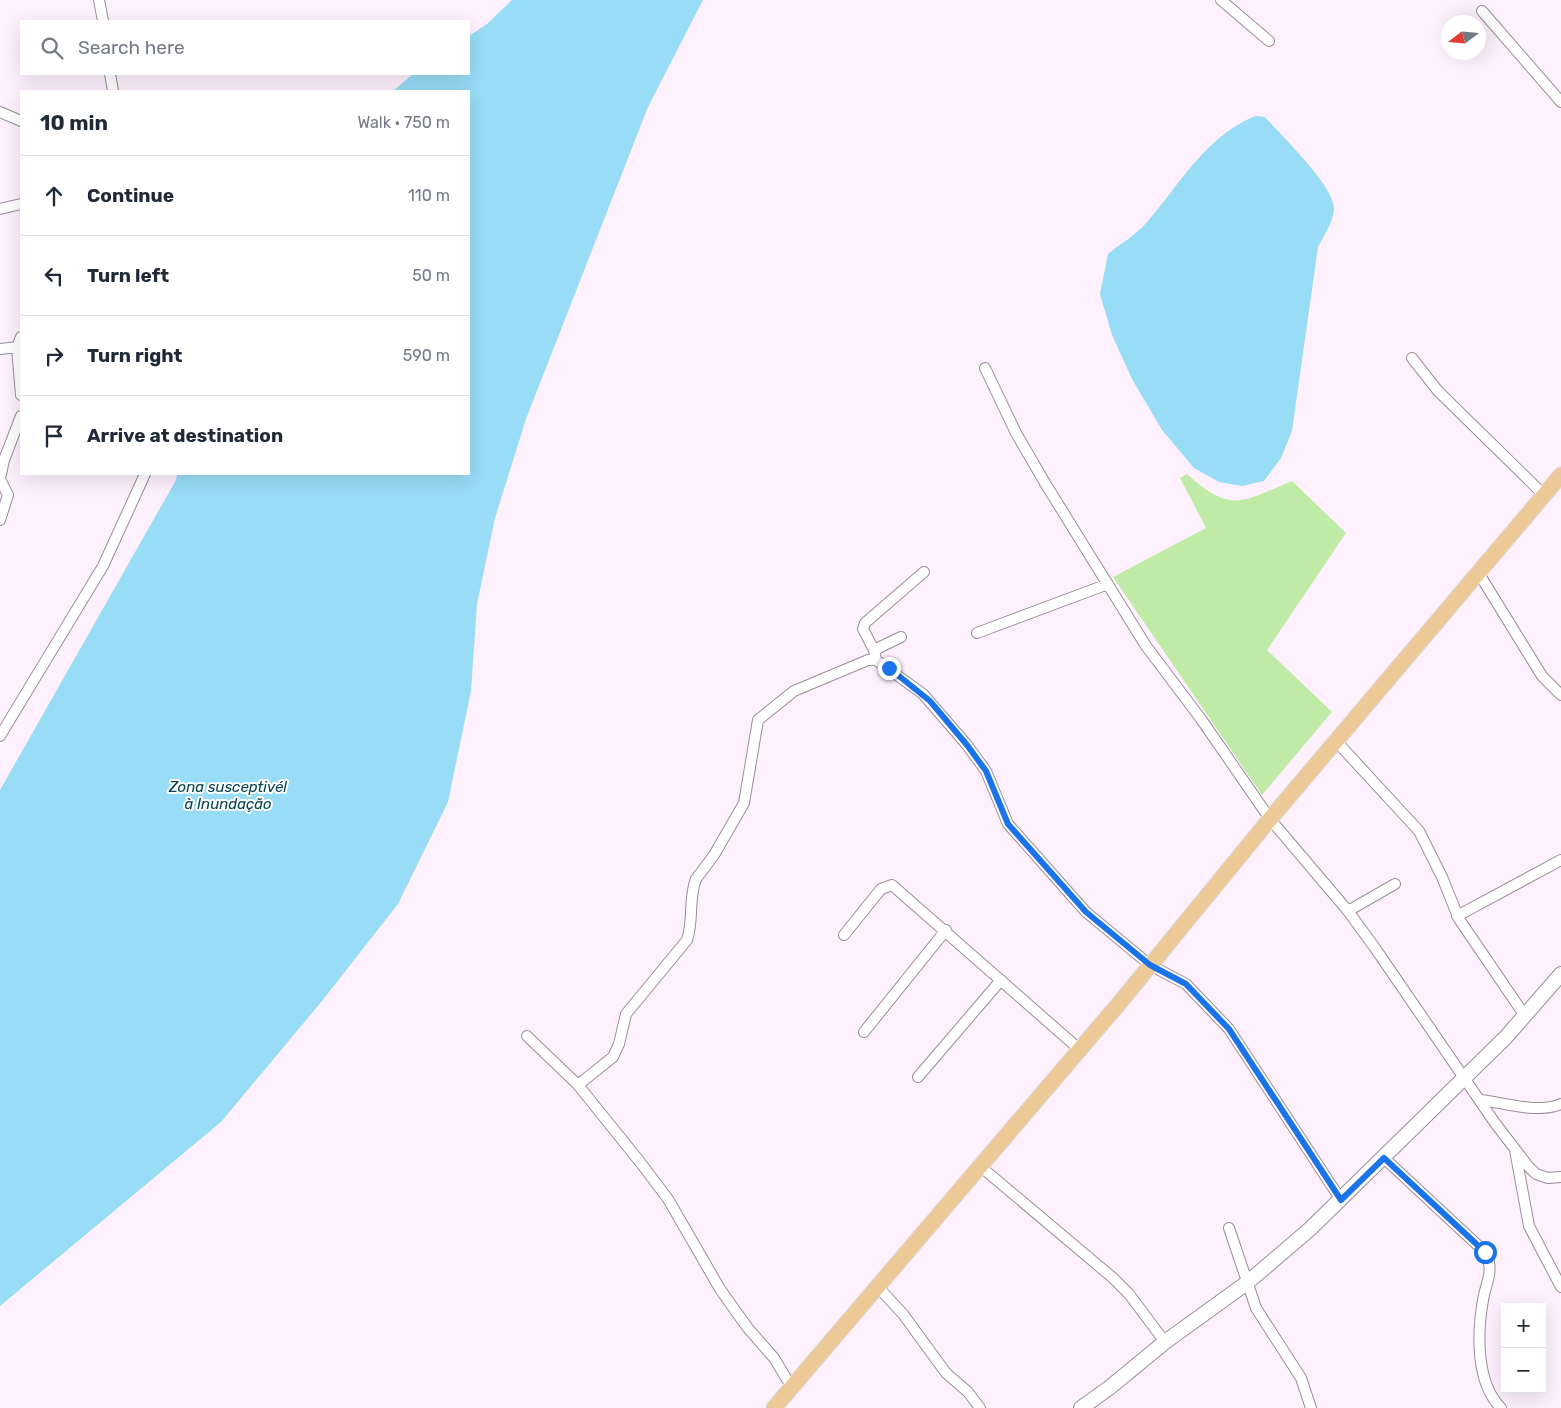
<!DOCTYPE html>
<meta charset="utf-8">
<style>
body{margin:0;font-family:Rubik,sans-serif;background:#f2f2f3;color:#1f2937}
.controls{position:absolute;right:15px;bottom:15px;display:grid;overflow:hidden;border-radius:0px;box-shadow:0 5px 20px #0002}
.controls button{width:45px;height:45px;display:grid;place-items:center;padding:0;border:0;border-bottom:1px solid #e0e1e3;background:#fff;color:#1f2937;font:25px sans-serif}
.compass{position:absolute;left:1441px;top:15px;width:45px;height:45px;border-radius:50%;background:#fff;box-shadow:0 5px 20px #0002;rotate:254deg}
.stop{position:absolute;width:15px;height:15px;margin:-11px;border:4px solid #1a73e8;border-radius:50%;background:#fff}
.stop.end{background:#1a73e8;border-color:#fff;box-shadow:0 1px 5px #0008}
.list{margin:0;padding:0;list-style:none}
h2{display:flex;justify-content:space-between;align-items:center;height:65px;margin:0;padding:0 20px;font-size:21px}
h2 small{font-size:16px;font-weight:400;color:#747a83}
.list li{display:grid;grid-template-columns:32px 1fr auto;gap:15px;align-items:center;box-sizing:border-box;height:80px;padding:0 20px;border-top:1px solid #e0e1e3}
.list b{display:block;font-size:19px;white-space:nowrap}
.list em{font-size:16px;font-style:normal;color:#747a83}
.icon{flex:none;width:28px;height:28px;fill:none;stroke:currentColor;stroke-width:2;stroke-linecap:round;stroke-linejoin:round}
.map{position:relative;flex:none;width:1561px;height:1408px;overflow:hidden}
.search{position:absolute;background:#fff;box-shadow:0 5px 20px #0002;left:20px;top:20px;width:450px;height:55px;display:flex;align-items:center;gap:12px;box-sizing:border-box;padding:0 18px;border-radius:0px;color:#747a83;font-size:19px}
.panel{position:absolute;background:#fff;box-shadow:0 5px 20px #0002;left:20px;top:90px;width:450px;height:385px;border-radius:0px}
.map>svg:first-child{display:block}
.green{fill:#bfeba6}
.water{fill:#98dcf6}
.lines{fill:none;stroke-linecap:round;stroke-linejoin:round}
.street-casing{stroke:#998d98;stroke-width:12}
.secondary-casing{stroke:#998d98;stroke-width:16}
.primary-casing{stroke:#dadada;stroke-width:17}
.street{stroke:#fff;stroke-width:10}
.secondary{stroke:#fff;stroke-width:14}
.primary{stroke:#ecc997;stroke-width:15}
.route{stroke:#1a73e8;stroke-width:6}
.labels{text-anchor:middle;stroke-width:4;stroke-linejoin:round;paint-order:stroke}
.water-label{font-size:15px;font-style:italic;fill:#054254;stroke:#fff}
</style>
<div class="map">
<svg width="1561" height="1408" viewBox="0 0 1561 1408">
<rect width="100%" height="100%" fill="#fef1fd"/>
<path class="green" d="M 1187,474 C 1232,514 1241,502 1292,481 L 1346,533 L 1267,650 L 1332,712 L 1262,795 L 1113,577 L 1206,528 L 1180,478 Z"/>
<path class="water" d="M 512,0 L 703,0 L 648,107 L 526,419 L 495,518 L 477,604 L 471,691 L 448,802 L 398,904 L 322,1001 L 221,1122 L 0,1306 L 0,790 L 176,480 L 177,474 L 469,474 L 469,91 L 393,91 L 413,74 L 469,74 L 469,36 L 487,24 Z
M 1255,116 L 1265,117 C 1280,134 1334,186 1334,208 C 1334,221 1324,235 1318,247 L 1292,431 L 1281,458 L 1264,481 L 1242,486 L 1219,482 L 1194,468 L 1162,430 L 1132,379 L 1112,335 L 1100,294 L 1108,254 C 1120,244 1136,235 1147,222 C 1181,183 1205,137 1255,116 Z"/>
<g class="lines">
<g class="street-casing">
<path id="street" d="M 99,0 L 103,21
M 1221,0 L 1269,41
M 1482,11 L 1561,102
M 110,74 L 113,91
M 0,112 L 21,121
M 0,209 L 21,204
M 21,337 L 17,347 L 21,395
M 0,349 L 17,347
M 1412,358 L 1438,391 L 1544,495
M 985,368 L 1016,433 L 1045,483 L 1146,646 L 1201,719 L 1270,819 L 1348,911 L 1375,948 L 1495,1123 L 1528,1166 L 1536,1174 L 1548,1178 L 1561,1177
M 0,479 L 4,460 L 21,416
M 0,479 L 8,495 L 0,520
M 1478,572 L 1542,676 L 1561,695
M 977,633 L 1108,584
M 874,650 L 901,637
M 876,660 L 874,650 L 863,629 L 865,623 L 924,572
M 0,736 L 103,566 L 145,474
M 1336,741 L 1419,831 L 1442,877 L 1459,919 L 1525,1016
M 1348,911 L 1395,884
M 1457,916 L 1561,860
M 844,935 L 881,889 L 892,885 L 1079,1049
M 864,1032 L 946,930
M 527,1036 L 578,1085 L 640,1162 L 668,1199 L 720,1289 L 747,1327 L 774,1358 L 791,1386
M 918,1077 L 1001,980
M 578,1085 L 613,1057 L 619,1044 L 626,1014 L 687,940 C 694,920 688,899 696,879 L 714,855 L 744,803 L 758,720 L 794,691 L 868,660 L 876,660 L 923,694 L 967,745 L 986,771 L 1008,824 L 1086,912 L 1150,965 L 1186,984 L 1229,1029 L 1341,1200
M 1481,1100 C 1506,1103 1537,1114 1561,1104
M 1515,1150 L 1529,1226 L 1561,1287
M 1384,1158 L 1485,1252 C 1495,1270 1486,1282 1483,1300 C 1477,1334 1476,1383 1501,1408
M 980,1166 L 1113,1278 L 1129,1294 L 1165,1342
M 1229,1228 L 1256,1308 L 1301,1378 L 1311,1408
M 877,1286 L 903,1314 L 946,1373 L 968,1392 L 980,1408"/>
</g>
<g class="secondary-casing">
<path id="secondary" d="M 1081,1408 L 1109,1388 L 1165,1342 L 1248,1282 L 1310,1229 L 1506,1037 L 1561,974"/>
</g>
<g class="primary-casing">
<path id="primary" d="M 774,1408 L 1122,1000 L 1270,819 L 1561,475"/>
</g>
<use href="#street" class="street"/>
<use href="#secondary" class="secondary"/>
<use href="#primary" class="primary"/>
</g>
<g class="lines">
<path class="route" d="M 889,668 L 930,701 L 967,745 L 986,771 L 1008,824 L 1086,912 L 1150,965 L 1186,984 L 1229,1029 L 1341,1200 L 1384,1158 L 1485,1252"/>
</g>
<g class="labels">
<g class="water-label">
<text x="228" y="792">Zona susceptivél<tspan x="228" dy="17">à Inundação</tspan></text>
</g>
</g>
</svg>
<div class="controls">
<button>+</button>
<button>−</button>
</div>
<svg class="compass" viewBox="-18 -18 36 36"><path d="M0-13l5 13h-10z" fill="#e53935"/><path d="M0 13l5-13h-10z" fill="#747a83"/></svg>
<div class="stop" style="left:1485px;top:1252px"></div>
<div class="stop end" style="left:889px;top:668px"></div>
<div class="search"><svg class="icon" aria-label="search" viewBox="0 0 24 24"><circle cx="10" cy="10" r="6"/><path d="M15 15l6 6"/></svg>Search here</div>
<section class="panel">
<h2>10 min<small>Walk · 750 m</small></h2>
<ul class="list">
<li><svg class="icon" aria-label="ahead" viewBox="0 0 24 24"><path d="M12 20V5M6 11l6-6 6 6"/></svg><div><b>Continue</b></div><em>110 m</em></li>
<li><svg class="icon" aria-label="left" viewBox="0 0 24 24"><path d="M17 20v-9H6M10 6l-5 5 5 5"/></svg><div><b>Turn left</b></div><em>50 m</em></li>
<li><svg class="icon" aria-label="right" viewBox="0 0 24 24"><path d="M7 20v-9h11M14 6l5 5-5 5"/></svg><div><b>Turn right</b></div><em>590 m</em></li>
<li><svg class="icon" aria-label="arrive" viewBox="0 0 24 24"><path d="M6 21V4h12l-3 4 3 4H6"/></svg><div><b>Arrive at destination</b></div></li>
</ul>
</section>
</div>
